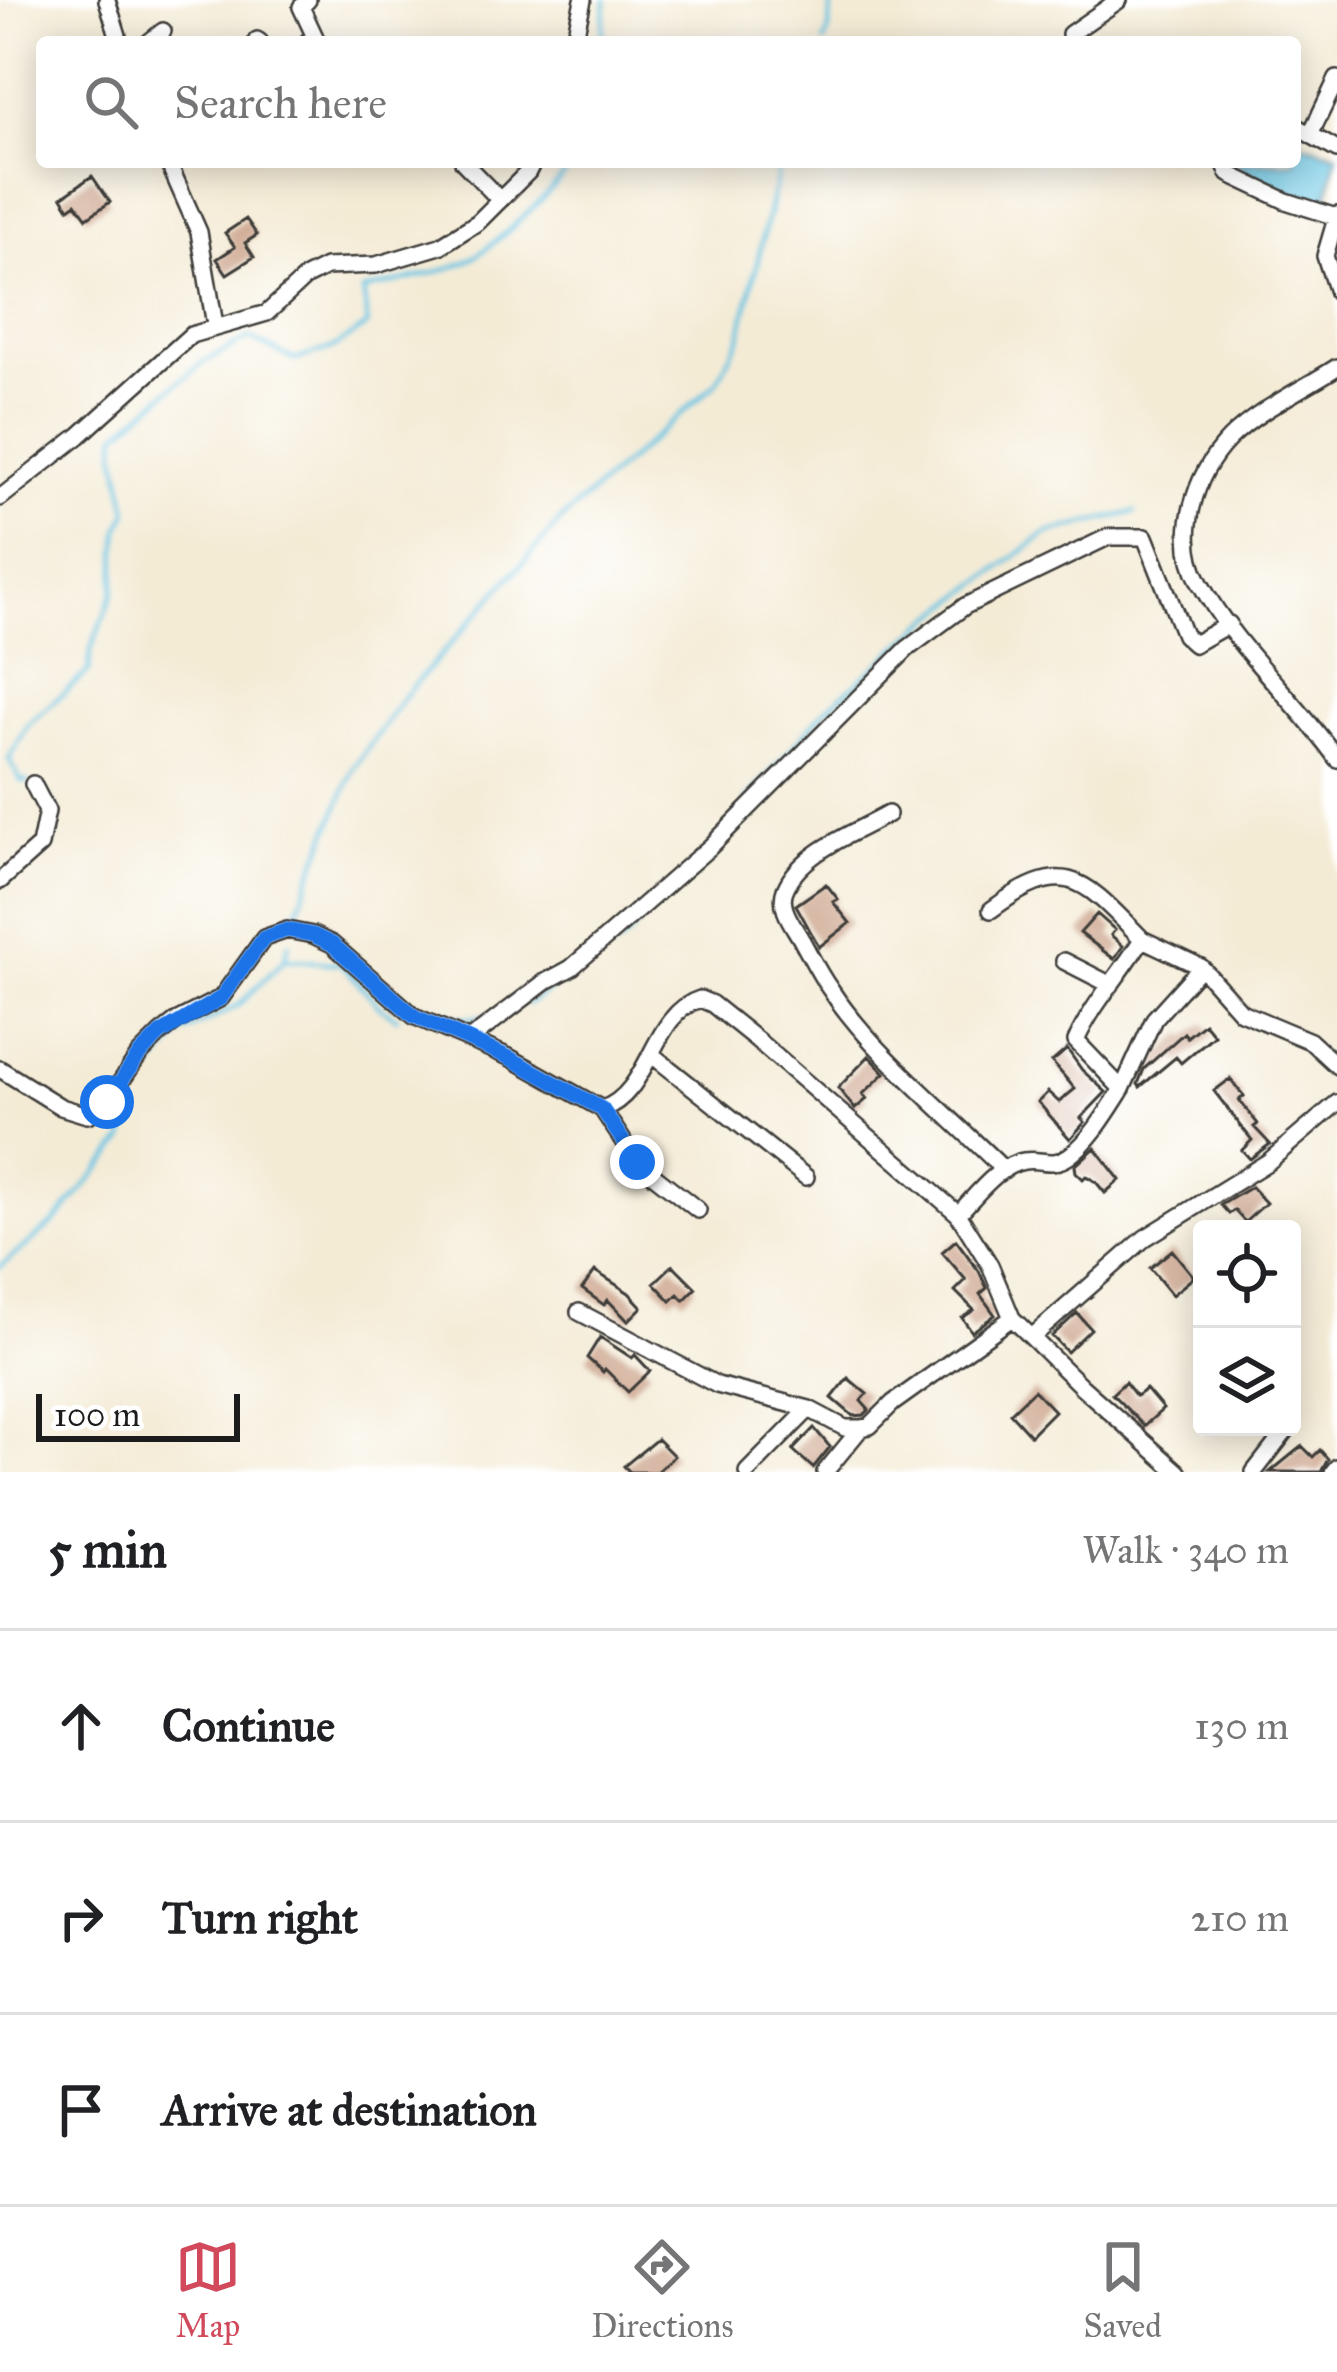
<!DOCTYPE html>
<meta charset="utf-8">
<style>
body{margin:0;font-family:"IM FELL Great Primer",serif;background:#f2f2f2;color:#202124}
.controls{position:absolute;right:36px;bottom:36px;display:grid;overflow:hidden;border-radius:12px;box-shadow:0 6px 30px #0003}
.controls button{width:108px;height:108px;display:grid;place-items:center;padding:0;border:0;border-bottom:3px solid #e0e0e0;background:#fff;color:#202124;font:60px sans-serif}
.scale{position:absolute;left:36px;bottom:30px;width:204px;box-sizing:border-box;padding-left:12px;border:6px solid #1c1c1c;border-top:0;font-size:33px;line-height:42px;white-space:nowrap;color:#1c1c1c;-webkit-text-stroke:9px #fff;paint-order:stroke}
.stop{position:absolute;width:36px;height:36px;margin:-27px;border:9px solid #1a73e8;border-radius:50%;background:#fff}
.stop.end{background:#1a73e8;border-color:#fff;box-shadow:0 3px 12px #0008}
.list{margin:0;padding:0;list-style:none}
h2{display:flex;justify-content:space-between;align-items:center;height:156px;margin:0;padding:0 48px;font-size:51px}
h2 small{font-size:39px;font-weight:400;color:#757577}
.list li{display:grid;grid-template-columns:78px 1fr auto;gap:36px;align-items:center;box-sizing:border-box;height:192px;padding:0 48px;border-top:3px solid #e0e0e0}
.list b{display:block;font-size:45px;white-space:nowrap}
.list em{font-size:39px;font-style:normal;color:#757577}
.icon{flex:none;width:66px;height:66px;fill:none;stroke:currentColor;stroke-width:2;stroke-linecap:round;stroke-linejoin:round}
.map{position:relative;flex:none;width:1337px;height:1472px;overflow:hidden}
.search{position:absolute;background:#fff;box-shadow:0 6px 30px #0003;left:36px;right:36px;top:36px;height:132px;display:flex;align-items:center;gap:30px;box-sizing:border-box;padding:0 42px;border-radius:12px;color:#757577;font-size:45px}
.sheet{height:732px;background:#fff}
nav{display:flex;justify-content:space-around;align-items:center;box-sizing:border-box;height:168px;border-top:3px solid #e0e0e0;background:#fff;font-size:33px;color:#757577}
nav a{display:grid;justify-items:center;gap:6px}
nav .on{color:#d1495b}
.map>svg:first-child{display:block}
.water{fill:#64c4e3;stroke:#407080;stroke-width:3}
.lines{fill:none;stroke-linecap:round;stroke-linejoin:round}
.stream{stroke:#64c4e3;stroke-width:4.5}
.building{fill:#caa087}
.minor-casing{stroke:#3c3b38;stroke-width:20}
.minor{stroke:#fff;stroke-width:15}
.route{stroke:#1a73e8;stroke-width:15}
</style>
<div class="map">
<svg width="1337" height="1472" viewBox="0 0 1337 1472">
<rect width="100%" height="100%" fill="#fff"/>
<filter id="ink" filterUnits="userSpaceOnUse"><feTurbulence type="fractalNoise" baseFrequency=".00833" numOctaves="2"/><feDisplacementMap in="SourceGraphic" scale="24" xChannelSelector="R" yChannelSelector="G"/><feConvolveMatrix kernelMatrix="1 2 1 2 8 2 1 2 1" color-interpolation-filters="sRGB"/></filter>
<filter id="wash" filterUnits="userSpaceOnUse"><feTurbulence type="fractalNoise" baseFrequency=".004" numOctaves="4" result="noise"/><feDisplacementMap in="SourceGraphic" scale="48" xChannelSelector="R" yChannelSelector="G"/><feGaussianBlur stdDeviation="2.7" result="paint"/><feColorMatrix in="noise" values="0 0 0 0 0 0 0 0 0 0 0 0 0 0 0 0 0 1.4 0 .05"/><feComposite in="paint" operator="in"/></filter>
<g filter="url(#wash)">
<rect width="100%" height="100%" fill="#f4ebd5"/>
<path class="water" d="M 1295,141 L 1337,154 L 1325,209 L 1229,162 L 1295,162 Z"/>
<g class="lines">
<path class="stream" d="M 602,42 L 606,0
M 824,42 L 829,30 L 832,0
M 28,782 L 21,781 L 9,759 L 29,723 L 89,671 L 91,649 L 114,591 L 119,529 L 128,512 L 116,451 L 118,433 L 202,363 L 249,338 L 295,360 L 335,347 L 368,325 L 363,291 C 395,282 431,276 463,263 C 488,253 559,186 573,162
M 746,801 L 824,711 L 932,618 L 1047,533 L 1135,512
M 45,847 L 54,838 L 56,810 L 46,794
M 294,919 L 353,769 L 405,695 L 562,519 L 716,383 L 740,338 L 780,162
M 285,959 L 342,964 L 379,1006 L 397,1018
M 583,967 L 624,940 L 655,904
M 528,1004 L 564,980
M 442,1018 L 491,1017
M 0,1267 L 56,1221 L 124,1140 L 138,1085 L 181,1034 L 239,1005 L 285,959 L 289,943"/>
</g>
<g id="blocks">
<path class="building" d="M 92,176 L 110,202 L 87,218 L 76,203 L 69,208 L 62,197 Z
M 246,219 L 257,235 L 245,243 L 254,257 L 227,274 L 217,259 L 235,247 L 225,233 Z
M 826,884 L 838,899 L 833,902 L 850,923 L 819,947 L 796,905 Z
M 1097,914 L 1115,930 L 1111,935 L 1123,946 L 1114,959 L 1080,933 Z
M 1204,1023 L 1214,1035 L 1181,1063 L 1176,1057 L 1140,1087 L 1138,1084 L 1144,1069 L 1184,1033 L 1187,1037 Z
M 1067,1049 L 1082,1070 L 1106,1092 L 1081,1118 L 1085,1122 L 1070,1139 L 1038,1102 L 1048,1092 L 1059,1102 L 1075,1089 L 1052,1062 Z
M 869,1056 L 885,1073 L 863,1094 L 867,1099 L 855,1109 L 838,1088 Z
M 1230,1079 L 1244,1096 L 1239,1100 L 1258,1124 L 1254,1127 L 1270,1144 L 1250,1159 L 1242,1150 L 1252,1140 L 1214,1091 Z
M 1095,1148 L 1120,1180 L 1105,1193 L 1096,1182 L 1086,1176 L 1083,1179 L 1076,1172 L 1075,1166 Z
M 1251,1187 L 1266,1203 L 1245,1222 L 1234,1210 L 1229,1214 L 1221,1205 Z
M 956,1240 L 979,1271 L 987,1288 L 980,1294 L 995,1315 L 972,1332 L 962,1318 L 974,1310 L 955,1291 L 966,1280 L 942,1252 Z
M 1172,1250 L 1194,1277 L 1172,1295 L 1150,1268 Z
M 673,1265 L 696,1288 L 684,1300 L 678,1294 L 671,1301 L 654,1283 Z
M 595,1271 L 629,1293 L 642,1307 L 628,1321 L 608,1300 L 604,1305 L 582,1289 Z
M 1077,1313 L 1091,1329 L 1067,1352 L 1052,1336 Z
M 600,1337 L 632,1358 L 635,1355 L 650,1371 L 628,1392 L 605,1369 L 603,1372 L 587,1358 Z
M 848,1378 L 867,1394 L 861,1401 L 869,1410 L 864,1415 L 853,1416 L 832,1398 Z
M 1125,1382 L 1136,1396 L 1146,1389 L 1163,1409 L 1144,1426 L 1112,1394 Z
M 1034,1390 L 1054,1411 L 1030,1435 L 1010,1413 Z
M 814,1428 L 830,1447 L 813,1468 L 793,1450 Z
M 657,1439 L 674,1456 L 656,1472 L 630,1472 L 624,1466 Z
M 1302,1446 L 1313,1457 L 1320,1450 L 1328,1459 L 1321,1472 L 1270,1472 Z"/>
</g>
</g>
<g filter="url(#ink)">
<use href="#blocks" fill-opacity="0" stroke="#3c3b38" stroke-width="3"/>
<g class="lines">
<g class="minor-casing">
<path id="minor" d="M 107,0 L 120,42
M 1070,34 L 1119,0
M 257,40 L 260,42
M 149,42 L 163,31
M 307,42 L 315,37 L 301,7 L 308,0
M 574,42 L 583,0
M 1295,126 L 1337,150
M 1311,133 L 1337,79
M 168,162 L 199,232 L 215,325
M 463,162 L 500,200
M 1224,162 L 1229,174 L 1286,201 L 1336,217
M 1337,215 L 1325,256 L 1337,292
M 1337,367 C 1303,389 1258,410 1229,439 C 1195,474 1174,537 1200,583 C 1235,648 1295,699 1337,759
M 0,498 L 79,436 L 191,335 L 267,313 L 306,277 L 326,267 L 376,265 L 440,246 L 478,222 L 528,172 L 533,162
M 888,814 C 855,833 800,852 785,890 C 778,908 794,926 802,941 C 811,957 819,974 830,989 C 872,1053 949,1115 1004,1170
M 0,881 L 40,845 L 47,811 L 33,784
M 1142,939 L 1201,967 L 1241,1012 L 1310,1041 L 1337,1066
M 1064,961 L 1111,985
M 469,1040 L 545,982 L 571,968 L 710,847 L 907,649 L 965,606 L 1108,537 L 1145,537 L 1184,635 L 1194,644 L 1229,624
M 651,1054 L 806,1177
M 0,1069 L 61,1107 L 87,1115 L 94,1112 L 107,1102 L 139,1055 L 160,1034 L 178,1020 L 221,998 L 264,938 L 287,930 L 313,935 L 332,944 L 414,1016 L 509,1057 L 602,1109 C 651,1093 651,1014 700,999 L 712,1004 L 757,1040 L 958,1214 L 990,1265 L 1012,1318 L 1082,1387 L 1178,1472
M 1122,1089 L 1154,1019 L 1201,967
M 602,1109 L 637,1162 L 698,1210
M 958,1214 C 976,1196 998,1165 1024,1161 C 1041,1158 1052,1168 1069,1156 C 1090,1141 1108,1111 1122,1089 L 1076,1041 C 1092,1004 1121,974 1142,939 C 1083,879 1066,854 991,910
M 579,1312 L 717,1385 L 809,1409
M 1032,1337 L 1145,1238 L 1268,1162 L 1337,1103
M 747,1472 L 809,1409 L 845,1428 L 861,1428
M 825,1472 L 861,1428 L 870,1426 L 893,1403 L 1012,1318
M 1254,1472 L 1289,1427
M 1333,1472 L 1337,1467"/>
</g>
<use href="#minor" class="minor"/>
</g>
</g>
<g class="lines" filter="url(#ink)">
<path class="route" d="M 107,1102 L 139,1055 L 160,1034 L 221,998 L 264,938 L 287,930 L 313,935 L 332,944 L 414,1016 L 508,1057 L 602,1109 L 637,1162"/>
</g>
</svg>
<div class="controls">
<button><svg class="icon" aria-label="locate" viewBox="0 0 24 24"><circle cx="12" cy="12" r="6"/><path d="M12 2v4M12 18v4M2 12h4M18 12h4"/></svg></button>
<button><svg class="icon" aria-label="layers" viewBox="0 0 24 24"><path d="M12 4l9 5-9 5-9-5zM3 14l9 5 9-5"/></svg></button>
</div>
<div class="scale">100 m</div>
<div class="stop" style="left:107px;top:1102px"></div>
<div class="stop end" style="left:637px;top:1162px"></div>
<div class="search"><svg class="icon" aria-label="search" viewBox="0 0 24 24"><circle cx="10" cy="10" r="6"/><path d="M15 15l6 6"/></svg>Search here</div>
</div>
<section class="sheet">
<h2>5 min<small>Walk · 340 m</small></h2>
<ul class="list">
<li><svg class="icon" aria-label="ahead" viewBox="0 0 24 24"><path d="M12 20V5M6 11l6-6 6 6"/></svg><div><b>Continue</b></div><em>130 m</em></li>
<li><svg class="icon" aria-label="right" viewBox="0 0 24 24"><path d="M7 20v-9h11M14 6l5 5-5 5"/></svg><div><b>Turn right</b></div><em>210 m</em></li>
<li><svg class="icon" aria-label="arrive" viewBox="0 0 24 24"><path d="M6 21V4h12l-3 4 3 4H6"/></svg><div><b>Arrive at destination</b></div></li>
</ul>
</section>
<nav>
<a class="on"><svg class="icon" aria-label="map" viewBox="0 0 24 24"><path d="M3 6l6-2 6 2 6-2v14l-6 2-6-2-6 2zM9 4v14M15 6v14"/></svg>Map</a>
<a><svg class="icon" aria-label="directions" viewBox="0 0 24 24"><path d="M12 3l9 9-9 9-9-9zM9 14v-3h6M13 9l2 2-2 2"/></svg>Directions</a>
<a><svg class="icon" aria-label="saved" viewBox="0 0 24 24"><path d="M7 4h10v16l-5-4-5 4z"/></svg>Saved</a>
</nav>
